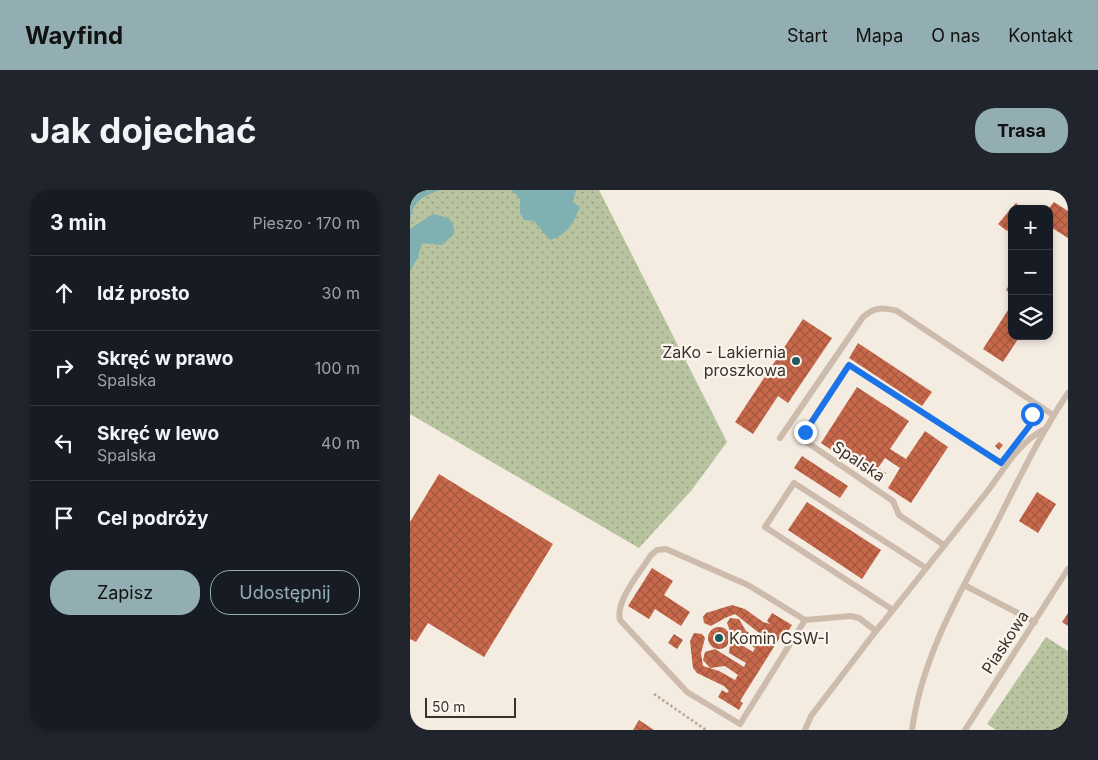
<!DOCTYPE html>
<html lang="pl">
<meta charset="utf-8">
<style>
body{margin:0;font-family:Inter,sans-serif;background:#20242c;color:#f1f3f6}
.controls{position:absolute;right:15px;top:15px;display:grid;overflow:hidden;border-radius:10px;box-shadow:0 2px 8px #0003}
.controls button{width:45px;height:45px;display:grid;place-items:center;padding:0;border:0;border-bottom:1px solid #363941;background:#171b24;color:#f1f3f6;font:25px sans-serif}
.scale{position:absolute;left:15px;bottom:12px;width:91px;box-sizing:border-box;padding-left:5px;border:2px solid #3b302b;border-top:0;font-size:14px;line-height:18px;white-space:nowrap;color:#3b302b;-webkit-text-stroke:4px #fbf5ee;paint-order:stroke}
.stop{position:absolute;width:15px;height:15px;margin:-11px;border:4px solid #1a73e8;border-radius:50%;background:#fff}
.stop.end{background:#1a73e8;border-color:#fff;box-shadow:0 1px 5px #0008}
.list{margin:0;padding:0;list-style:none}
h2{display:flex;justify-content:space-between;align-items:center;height:65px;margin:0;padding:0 20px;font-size:21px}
h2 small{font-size:16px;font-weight:400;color:#9ea1a6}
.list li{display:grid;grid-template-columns:32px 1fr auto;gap:15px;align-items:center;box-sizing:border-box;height:75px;padding:0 20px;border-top:1px solid #363941}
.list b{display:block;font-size:19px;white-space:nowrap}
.list p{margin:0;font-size:16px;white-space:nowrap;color:#9ea1a6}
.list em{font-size:16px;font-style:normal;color:#9ea1a6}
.actions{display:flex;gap:10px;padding:15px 20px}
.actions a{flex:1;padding:11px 0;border:1px solid #92aeb2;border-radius:20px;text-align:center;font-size:18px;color:#92aeb2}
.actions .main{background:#92aeb2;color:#111}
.icon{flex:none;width:28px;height:28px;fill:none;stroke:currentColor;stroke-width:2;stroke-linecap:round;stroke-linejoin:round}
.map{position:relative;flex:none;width:658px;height:540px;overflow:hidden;border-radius:20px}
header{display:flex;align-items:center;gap:30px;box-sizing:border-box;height:70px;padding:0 25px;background:#92aeb2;color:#111}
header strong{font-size:24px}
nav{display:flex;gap:28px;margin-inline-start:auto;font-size:18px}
.intro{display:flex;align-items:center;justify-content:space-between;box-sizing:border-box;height:120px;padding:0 30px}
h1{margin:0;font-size:35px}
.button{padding:12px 22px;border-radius:20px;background:#92aeb2;color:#111;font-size:18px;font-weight:700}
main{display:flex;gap:30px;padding:0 30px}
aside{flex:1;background:#171b24;border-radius:20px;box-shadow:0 2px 8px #0003}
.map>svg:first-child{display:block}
.grass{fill:url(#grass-dots)}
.water{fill:#7fb0b2}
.building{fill:url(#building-cross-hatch)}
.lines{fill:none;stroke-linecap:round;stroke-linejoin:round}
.path{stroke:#b9a596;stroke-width:2.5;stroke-dasharray:2.5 2.5;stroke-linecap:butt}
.lane{stroke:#cdbbac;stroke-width:6}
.route{stroke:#1a73e8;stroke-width:6}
.poi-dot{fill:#1f5a5e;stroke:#fbf5ee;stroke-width:2}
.labels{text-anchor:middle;stroke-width:4.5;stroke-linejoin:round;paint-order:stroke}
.poi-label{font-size:16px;fill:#3b302b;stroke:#fbf5ee;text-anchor:end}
.street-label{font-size:16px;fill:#3b302b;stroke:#fbf5ee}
</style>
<header>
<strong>Wayfind</strong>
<nav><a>Start</a><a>Mapa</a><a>O nas</a><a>Kontakt</a></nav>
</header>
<div class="intro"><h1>Jak dojechać</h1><a class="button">Trasa</a></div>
<main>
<aside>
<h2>3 min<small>Pieszo · 170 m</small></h2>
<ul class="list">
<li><svg class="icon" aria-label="ahead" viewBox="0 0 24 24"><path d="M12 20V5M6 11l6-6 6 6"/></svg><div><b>Idź prosto</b></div><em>30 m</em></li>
<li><svg class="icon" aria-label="right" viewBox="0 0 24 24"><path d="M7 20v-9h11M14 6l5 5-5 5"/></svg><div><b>Skręć w prawo</b><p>Spalska</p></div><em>100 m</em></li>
<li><svg class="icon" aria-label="left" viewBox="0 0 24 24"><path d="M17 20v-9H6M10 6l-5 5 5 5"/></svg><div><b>Skręć w lewo</b><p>Spalska</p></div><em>40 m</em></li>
<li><svg class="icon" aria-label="arrive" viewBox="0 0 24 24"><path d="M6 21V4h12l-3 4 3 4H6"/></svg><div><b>Cel podróży</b></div></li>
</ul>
<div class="actions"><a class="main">Zapisz</a><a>Udostępnij</a></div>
</aside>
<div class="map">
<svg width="658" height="540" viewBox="0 0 658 540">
<defs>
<pattern id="grass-dots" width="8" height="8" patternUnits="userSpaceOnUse" patternTransform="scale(1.25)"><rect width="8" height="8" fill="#b8c4a0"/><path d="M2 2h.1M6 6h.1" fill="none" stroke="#97a083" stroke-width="1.8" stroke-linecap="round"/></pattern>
<pattern id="building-cross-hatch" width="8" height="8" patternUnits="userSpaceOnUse" patternTransform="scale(1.25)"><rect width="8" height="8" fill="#c8694b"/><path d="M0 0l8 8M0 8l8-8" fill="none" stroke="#a4573f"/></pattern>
</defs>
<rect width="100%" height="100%" fill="#f4ebe1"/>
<path class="grass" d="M 0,0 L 189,0 L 317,252 L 281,301 L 229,358 L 0,224 Z
M 636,447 L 658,461 L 658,540 L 586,540 L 577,534 Z"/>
<path class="water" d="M 0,0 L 30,0 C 8,7 0,15 0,39 L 23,24 L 39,28 L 44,37 L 44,44 L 32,55 L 12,53 L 8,67 L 0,81 Z
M 102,0 L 166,0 L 163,12 L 170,17 C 163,34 158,44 140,50 L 124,31 L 114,30 L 110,23 L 110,9 Z"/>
<path class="building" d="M 644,12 L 658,21 L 658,48 L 639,36 L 639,18 Z
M 606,13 L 612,19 L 602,19 L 602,35 L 597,41 L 588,34 Z
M 600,94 L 602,96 L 600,103 L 596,100 Z
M 602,114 L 602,146 L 610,146 L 593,172 L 573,159 Z
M 393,129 L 422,148 L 378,213 L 368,206 L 343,244 L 325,232 Z
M 448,153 L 522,202 L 512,216 L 439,168 Z
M 447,197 L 499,231 L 480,259 L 496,269 L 515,241 L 538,257 L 501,313 L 478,298 L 490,278 L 475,268 L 468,278 L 476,283 L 470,292 L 411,253 Z
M 589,252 L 593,255 L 589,260 L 585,256 Z
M 392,266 L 438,296 L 430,308 L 384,278 Z
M 29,284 L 143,354 L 74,467 L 18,433 L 6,452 L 0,449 L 0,332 Z
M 627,302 L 646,314 L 628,343 L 609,331 Z
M 397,312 L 471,360 L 452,389 L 378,340 Z
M 242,378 L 263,391 L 254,405 L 280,422 L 271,436 L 245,419 L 239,429 L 218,416 Z
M 322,415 L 335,419 L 353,432 L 360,434 L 357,431 L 362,423 L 382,435 L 377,443 L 374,441 L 330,511 L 333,513 L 329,520 L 308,507 L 312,500 L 317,503 L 319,501 L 314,496 L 287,483 L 283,478 L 280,451 L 284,443 L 292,444 L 295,448 L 291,463 L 293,476 L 309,481 L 325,490 L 328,485 L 315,476 L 300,478 L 293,470 L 295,462 L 305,459 L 334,477 L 336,473 L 319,463 L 320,455 L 327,452 L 343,462 L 345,458 L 320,441 L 317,433 L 320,428 L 329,429 L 336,441 L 351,450 L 353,446 L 325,424 L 315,428 L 301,436 L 294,433 L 293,427 L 296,423 Z
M 658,423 L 658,436 L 652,432 Z
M298 448a11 11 0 1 1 22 0a11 11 0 1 1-22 0Z
M 264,444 L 273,450 L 267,459 L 258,453 Z
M 229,530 L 244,540 L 223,540 Z"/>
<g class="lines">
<path class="path" d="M 618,238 L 622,229 L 620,220
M 244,504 L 296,540"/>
<path class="lane" d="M 370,248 L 453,127 C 465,117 472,117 487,121 L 643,225
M 534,355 L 489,325 L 483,311 L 398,253 L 395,242 L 439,175 L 596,276
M 516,378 L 384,293 L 355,337 L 483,420 C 514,381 545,342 576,303 C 594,280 608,252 635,239
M 554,395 L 625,432
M 395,430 L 330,534 L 277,502 L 210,430 C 205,411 231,381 241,365 L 247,360 L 256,359 L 338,395 L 395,430 L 441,426 L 449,428 L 466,441 L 401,526 L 395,540
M 466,441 L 483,420
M 502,540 C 512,466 549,405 583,340 C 607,293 629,246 658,203
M 555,540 L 658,379"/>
</g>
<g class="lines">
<path class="route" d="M 395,242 L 439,175 L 591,273 L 621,234 L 622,224"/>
</g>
<g class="poi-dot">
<circle cx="386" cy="171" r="5"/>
<circle cx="309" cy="448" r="5"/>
</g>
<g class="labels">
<g class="poi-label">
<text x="376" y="168">ZaKo - Lakiernia<tspan x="376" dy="18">proszkowa</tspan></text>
<text x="319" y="454" text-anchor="start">Komin CSW-I</text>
</g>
<g class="street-label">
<text transform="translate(449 271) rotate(34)" y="6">Spalska</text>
<text transform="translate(595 452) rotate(-57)" y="6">Piaskowa</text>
</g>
</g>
</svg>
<div class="controls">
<button>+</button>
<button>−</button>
<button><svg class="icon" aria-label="layers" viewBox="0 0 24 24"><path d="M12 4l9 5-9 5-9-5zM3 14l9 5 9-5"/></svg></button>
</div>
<div class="scale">50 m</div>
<div class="stop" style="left:622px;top:224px"></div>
<div class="stop end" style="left:395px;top:242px"></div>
</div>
</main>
